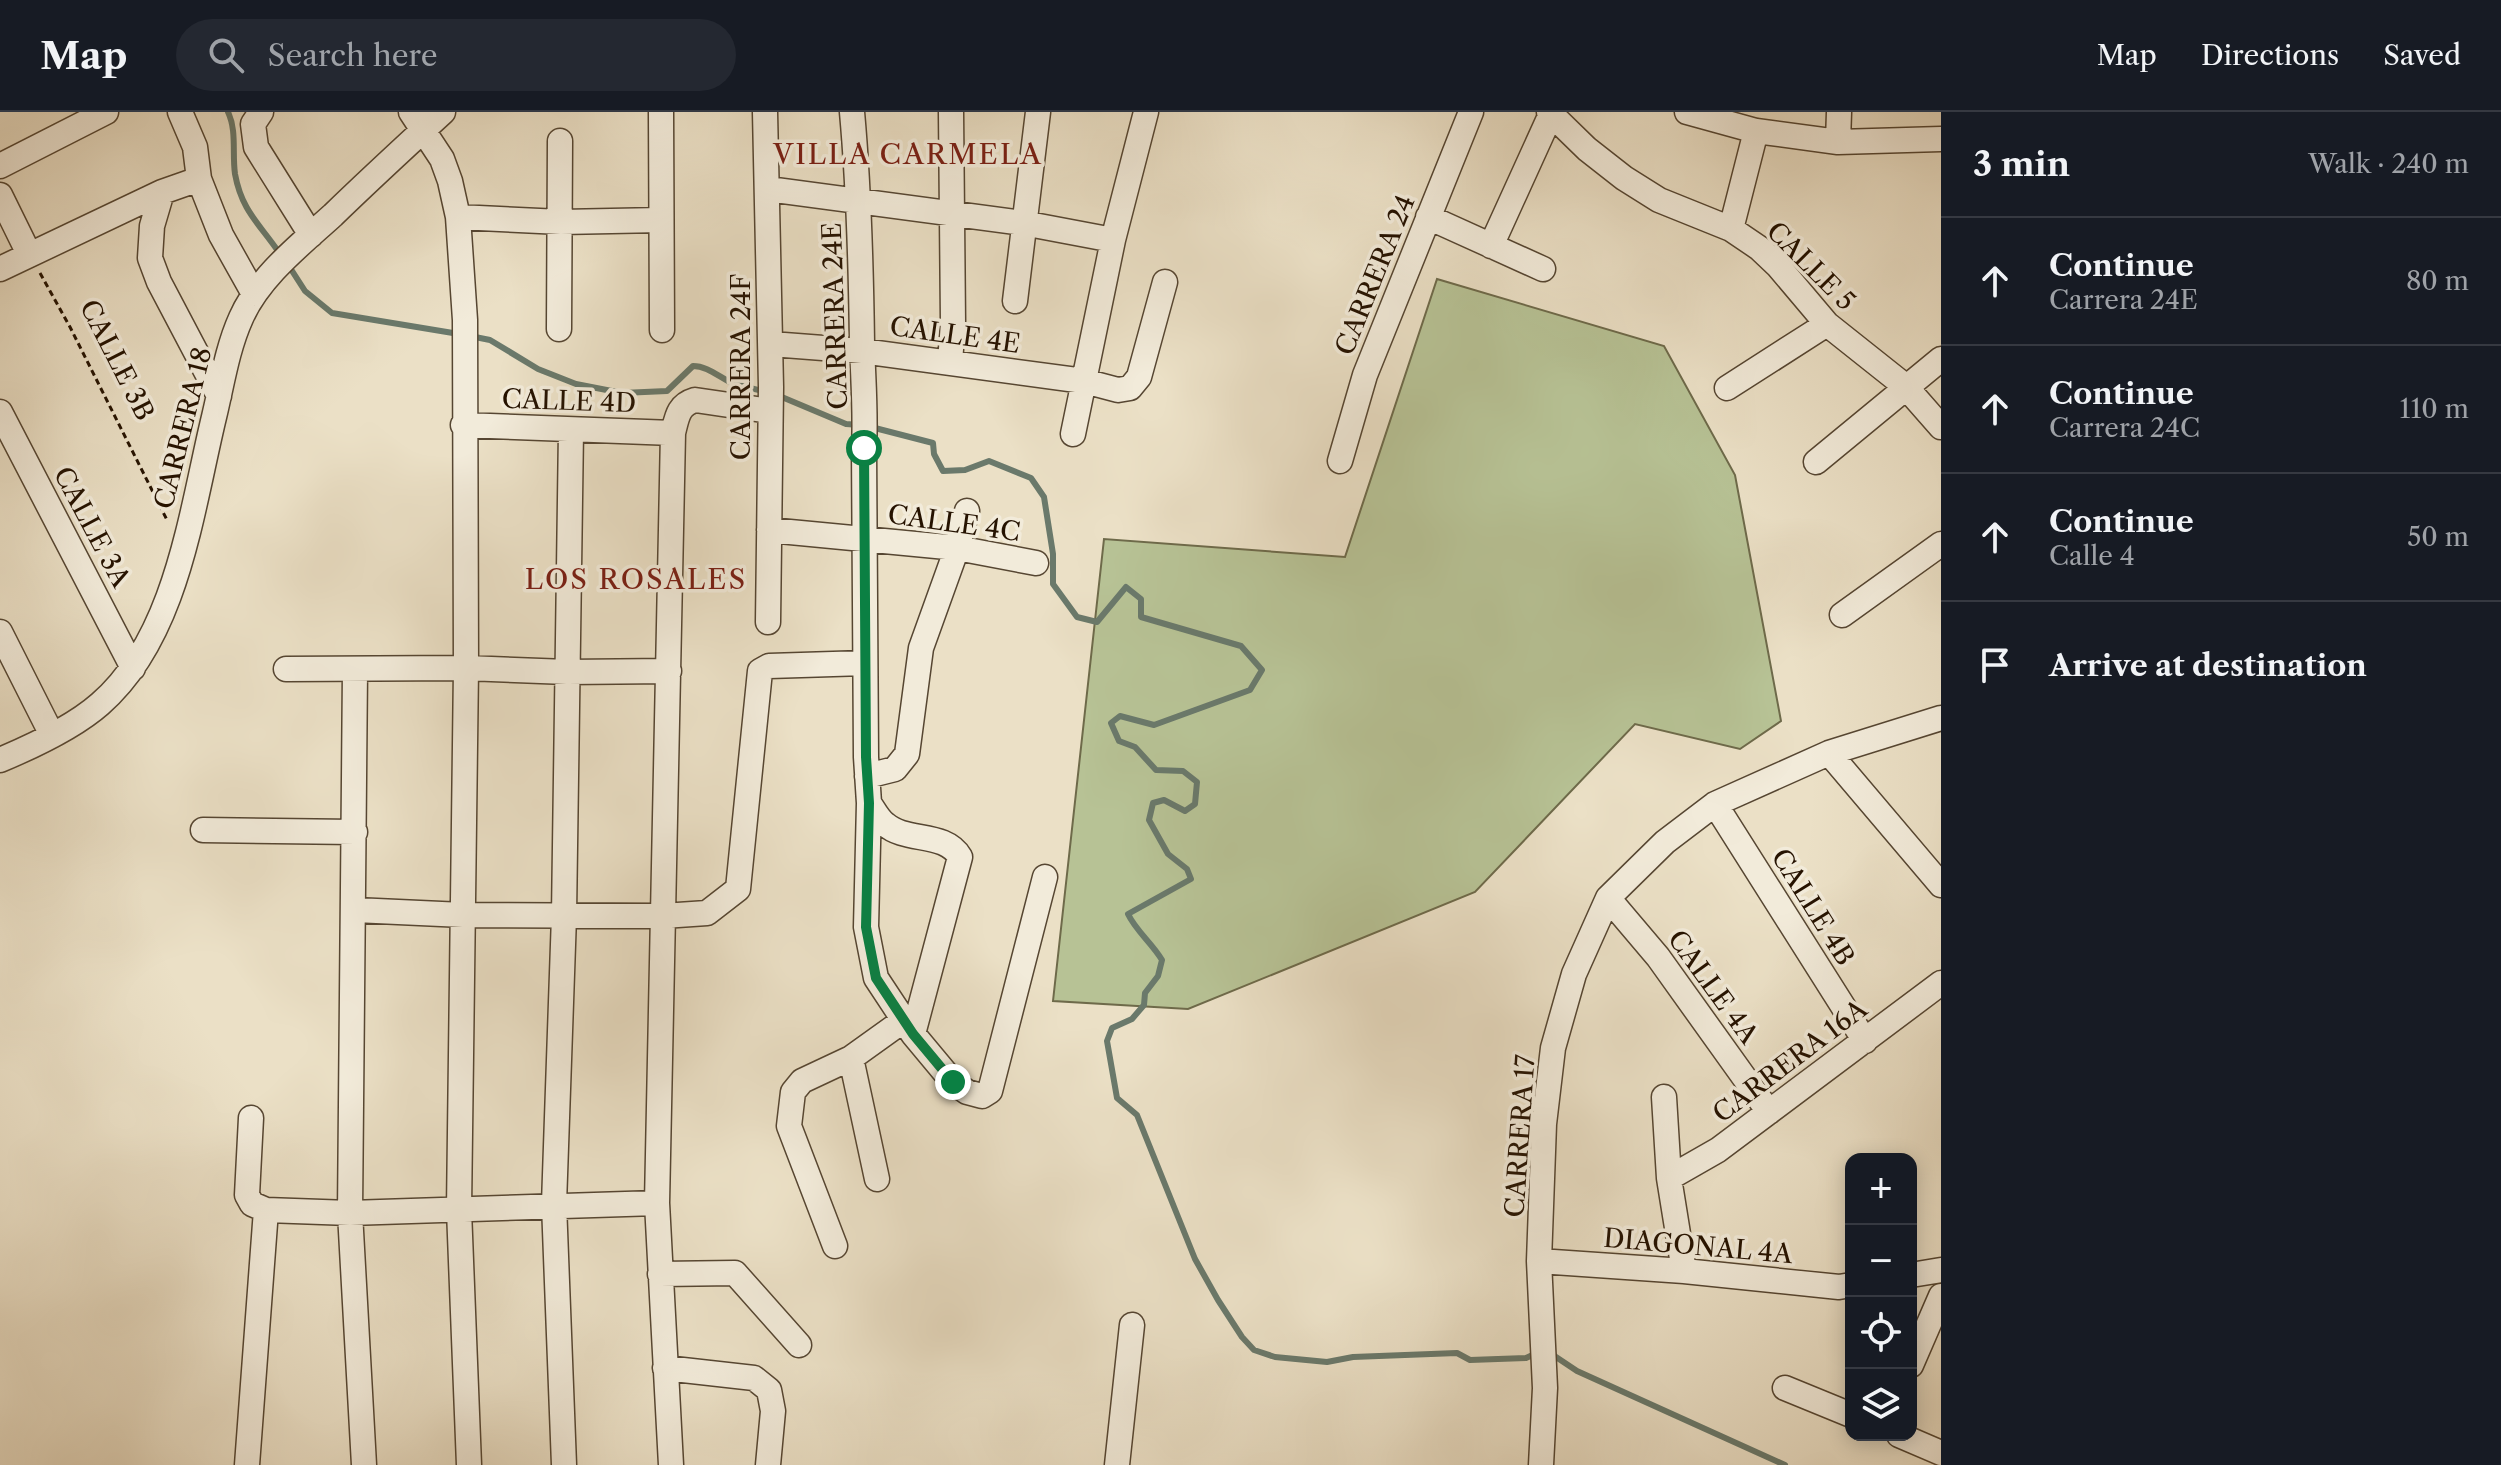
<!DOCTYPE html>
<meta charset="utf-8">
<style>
body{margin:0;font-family:"Libre Caslon Text",serif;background:#242831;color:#f1f3f6}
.controls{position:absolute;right:24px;bottom:24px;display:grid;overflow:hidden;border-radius:16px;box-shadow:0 4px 20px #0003}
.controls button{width:72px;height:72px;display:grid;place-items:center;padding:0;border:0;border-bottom:2px solid #363941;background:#171b24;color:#f1f3f6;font:40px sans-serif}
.stop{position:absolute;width:24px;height:24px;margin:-18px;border:6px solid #0b8043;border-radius:50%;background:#fff}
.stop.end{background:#0b8043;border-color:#fff;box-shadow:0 2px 8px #0008}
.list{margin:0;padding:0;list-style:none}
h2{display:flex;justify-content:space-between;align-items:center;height:104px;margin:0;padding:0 32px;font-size:34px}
h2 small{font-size:26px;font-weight:400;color:#9ea1a6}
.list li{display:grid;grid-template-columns:52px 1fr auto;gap:24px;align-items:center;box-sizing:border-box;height:128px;padding:0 32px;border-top:2px solid #363941}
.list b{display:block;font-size:30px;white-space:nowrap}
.list p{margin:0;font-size:26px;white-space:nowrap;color:#9ea1a6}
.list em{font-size:26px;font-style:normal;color:#9ea1a6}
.icon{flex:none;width:44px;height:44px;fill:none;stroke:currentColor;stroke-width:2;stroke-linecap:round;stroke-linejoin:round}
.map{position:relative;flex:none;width:1941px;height:1353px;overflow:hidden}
header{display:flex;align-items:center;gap:48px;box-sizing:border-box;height:112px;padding:0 40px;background:#171b24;border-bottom:2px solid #363941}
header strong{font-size:38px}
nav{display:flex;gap:44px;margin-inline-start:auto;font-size:28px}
.search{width:560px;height:72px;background:#242831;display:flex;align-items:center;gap:20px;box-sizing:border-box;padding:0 28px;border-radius:44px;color:#9ea1a6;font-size:30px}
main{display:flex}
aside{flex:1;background:#171b24}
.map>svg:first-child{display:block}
.green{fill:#b7c295;stroke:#6e6a4a;stroke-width:2}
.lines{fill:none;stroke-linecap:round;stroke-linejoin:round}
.stream{stroke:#6a796b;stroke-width:6}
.minor-casing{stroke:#564632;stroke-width:27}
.path{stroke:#251200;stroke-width:3;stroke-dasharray:6 4;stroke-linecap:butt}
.minor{stroke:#f2ebda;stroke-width:24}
.route{stroke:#0b8043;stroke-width:10}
.labels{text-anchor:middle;stroke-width:7;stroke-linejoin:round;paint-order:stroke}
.street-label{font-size:26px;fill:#251200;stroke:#f2ebda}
.neighbourhood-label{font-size:28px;letter-spacing:2px;fill:#7a1f14;stroke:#f2ebda}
</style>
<header>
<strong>Map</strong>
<div class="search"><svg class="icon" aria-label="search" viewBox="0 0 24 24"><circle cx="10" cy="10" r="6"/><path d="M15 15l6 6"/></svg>Search here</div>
<nav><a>Map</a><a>Directions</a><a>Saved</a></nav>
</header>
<main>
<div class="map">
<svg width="1941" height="1353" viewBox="0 0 1941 1353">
<rect width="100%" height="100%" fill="#ebe0c6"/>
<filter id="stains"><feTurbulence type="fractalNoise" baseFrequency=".0025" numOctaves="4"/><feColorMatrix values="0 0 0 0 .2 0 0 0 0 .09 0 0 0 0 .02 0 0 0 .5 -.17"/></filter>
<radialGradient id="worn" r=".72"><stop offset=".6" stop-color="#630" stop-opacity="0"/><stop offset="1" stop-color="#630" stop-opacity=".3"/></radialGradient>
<path class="green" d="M 1437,167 L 1664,234 L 1735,363 L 1781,609 L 1740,637 L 1635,612 L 1475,780 L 1188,897 L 1053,889 L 1104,427 L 1345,445 Z"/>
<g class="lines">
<path class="stream" d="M 228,0 C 237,19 232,41 235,62 C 242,100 260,112 280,142
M 287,151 L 305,179 L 332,201 L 459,222
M 470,224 L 490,228 L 538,257 L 576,272 L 622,281 L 667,279 L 693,254 C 708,254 720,266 734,272 C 745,275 756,277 766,280
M 777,283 L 846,312 L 860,313
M 871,315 L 933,331 L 934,342 L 943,359 L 965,358 L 989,349 L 1031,366 L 1044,385 L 1053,442 L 1053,472 L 1077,505 L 1097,510 L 1126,475 L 1141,487 L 1141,505 L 1241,534 L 1262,558 L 1250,578 L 1154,613 L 1120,604 L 1111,611 L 1119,629 L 1135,635 L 1156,658 L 1183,659 L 1197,670 L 1195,692 L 1185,699 L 1164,688 L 1153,691 L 1149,708 L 1168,742 L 1187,757 L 1191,767 L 1128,802 C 1136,819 1152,831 1162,848 L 1158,864 L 1145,881 L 1144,893 L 1132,907 L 1112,916 L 1107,929 L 1117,986 L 1137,1003 L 1195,1147 L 1218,1188 L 1242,1225 L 1254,1238 L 1275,1245 L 1327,1250 L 1353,1245 L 1457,1241 L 1470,1248 L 1526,1246 L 1537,1241
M 1550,1241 L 1577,1259 L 1785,1353"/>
<g class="minor-casing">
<path id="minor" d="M 180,0 L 195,35 L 199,67 L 221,123 L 254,182
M 261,0 L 253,12 L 256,35 L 311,123
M 411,0 L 442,47 L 450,69 L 458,105 L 465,208 L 466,556 L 459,1098 L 469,1353
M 661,0 L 662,218
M 765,0 L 771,275 L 768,510
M 852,0 C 859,77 861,154 862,232 C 863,267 866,301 864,336 L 866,645 L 869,691 L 866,815 L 876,866 L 913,922 L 953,970 L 967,980 L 982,984 L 990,979 L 1045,765
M 1549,0 L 1587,37 L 1624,66 L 1659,88 L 1731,117 L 1759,136 L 1778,154 L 1827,212 L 1905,274 L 1941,315
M 1687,0 L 1756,19 L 1838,30 L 1941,27
M 1838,30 L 1839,0
M 0,54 L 106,0
M 768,77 L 1023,111 L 1113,128
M 162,80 L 152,114 L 150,146 L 159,170 L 219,284
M 0,83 L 29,142
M 458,105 L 561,110 L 661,108
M 1428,105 L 1543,157
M 1731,117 L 1756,19
M 1491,134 L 1551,2
M 0,157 L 162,80 L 199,67
M 1015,189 L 1038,0
M 559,217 L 560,29
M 771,232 L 862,239 L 1084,269 L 1118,278 L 1130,276 L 1139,265 L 1165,170
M 950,250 L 953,211 L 951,0
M 1727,276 L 1827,212
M 0,300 L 133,556
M 463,313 L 673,321
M 1073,322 L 1113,128 L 1146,0
M 1340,349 L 1365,263 L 1471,0
M 1816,350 L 1941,247
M 769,418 L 957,436 L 1036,451
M 1842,503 L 1941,432
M 0,520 L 52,623
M 286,557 L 466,556 L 567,560 L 669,559
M 355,558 L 350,1101 L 364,1353
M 1829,641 L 1941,773
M 0,648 C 31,635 75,614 100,592 C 177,525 191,400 214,305 C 222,272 227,237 241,206 C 259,165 300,133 333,103 C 369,68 406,34 443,0
M 867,664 L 895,657 L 907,642 L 921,536 L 957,436 L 967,399
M 869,691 C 874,698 878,707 885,712 C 906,731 945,719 960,745 L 913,922
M 1715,692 L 1865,929
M 203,718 L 355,720
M 1608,786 L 1658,845 L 1769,1000
M 355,798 L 463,803 L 663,804 L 707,801 L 738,777 L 760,559 L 769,554 L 865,551
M 851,946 L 877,1067
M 1664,985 L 1669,1066 L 1684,1159
M 251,1006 L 247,1083 L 252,1092 L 266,1098 L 350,1101 L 657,1091
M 1669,1066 L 1718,1038 L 1941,871
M 835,1134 L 789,1014 L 793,980 L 802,969 L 851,946 L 904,908
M 1539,1149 L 1684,1159 L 1839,1175 L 1851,1173
M 660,1162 L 735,1161 L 799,1233
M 1911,1163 L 1941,1158
M 1911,1253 L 1941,1184
M 665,1256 L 754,1266 L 769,1278 L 773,1299 L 768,1353
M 1785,1276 L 1851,1303
M 1899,1323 L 1941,1341
M 247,1353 L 266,1098
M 564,1353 L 554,1092 L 564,804 L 571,318
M 671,1353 L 657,1091 L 673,321 C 677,305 678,293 695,288 L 770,299
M 1117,1353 L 1132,1213
M 1541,1353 L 1545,1276 L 1539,1149 L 1544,1012 L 1553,936 L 1574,862 L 1608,786 L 1665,730 L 1715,692 L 1829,641 L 1941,606"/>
</g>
<path class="path" d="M 40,161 L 70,215 L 168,410"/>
<use href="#minor" class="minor"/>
</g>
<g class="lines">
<path class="route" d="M 864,336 L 866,645 L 869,691 L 866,815 L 876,866 L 913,922 L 953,970"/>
</g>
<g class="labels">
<g class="street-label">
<text transform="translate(1811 154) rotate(45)" y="9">CALLE 5</text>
<text transform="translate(1375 163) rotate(-68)" y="9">CARRERA 24</text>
<text transform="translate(835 204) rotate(-92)" y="9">CARRERA 24E</text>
<text transform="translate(955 223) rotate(8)" y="9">CALLE 4E</text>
<text transform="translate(117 248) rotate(63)" y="9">CALLE 3B</text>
<text transform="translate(741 255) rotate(-90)" y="9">CARRERA 24F</text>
<text transform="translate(569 289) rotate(2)" y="9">CALLE 4D</text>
<text transform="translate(183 316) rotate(-76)" y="9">CARRERA 18</text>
<text transform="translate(954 411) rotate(8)" y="9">CALLE 4C</text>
<text transform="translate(92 415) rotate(62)" y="9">CALLE 3A</text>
<text transform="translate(1813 795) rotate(58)" y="9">CALLE 4B</text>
<text transform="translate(1713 875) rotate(54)" y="9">CALLE 4A</text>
<text transform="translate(1790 949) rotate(-37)" y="9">CARRERA 16A</text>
<text transform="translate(1520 1024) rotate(-86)" y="9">CARRERA 17</text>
<text transform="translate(1698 1134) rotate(5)" y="9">DIAGONAL 4A</text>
</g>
<g class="neighbourhood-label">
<text x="908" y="52">VILLA CARMELA</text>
<text x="636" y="477">LOS ROSALES</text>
</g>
</g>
<rect width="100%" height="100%" filter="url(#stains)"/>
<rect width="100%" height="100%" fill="url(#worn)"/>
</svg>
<div class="controls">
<button>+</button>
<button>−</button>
<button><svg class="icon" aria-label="locate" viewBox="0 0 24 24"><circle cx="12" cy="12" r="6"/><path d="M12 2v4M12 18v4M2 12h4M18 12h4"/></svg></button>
<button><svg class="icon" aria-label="layers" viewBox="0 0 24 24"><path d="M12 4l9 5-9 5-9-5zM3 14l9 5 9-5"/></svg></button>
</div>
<div class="stop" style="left:864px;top:336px"></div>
<div class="stop end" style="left:953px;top:970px"></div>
</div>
<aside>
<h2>3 min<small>Walk · 240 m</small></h2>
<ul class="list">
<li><svg class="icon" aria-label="ahead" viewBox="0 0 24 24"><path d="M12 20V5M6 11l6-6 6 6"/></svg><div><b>Continue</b><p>Carrera 24E</p></div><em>80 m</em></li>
<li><svg class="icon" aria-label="ahead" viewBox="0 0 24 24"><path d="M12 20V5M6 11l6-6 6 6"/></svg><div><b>Continue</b><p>Carrera 24C</p></div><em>110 m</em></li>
<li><svg class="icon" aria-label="ahead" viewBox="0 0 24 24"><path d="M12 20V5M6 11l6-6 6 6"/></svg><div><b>Continue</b><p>Calle 4</p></div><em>50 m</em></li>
<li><svg class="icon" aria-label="arrive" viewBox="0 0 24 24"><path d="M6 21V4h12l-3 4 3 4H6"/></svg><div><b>Arrive at destination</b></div></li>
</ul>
</aside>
</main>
